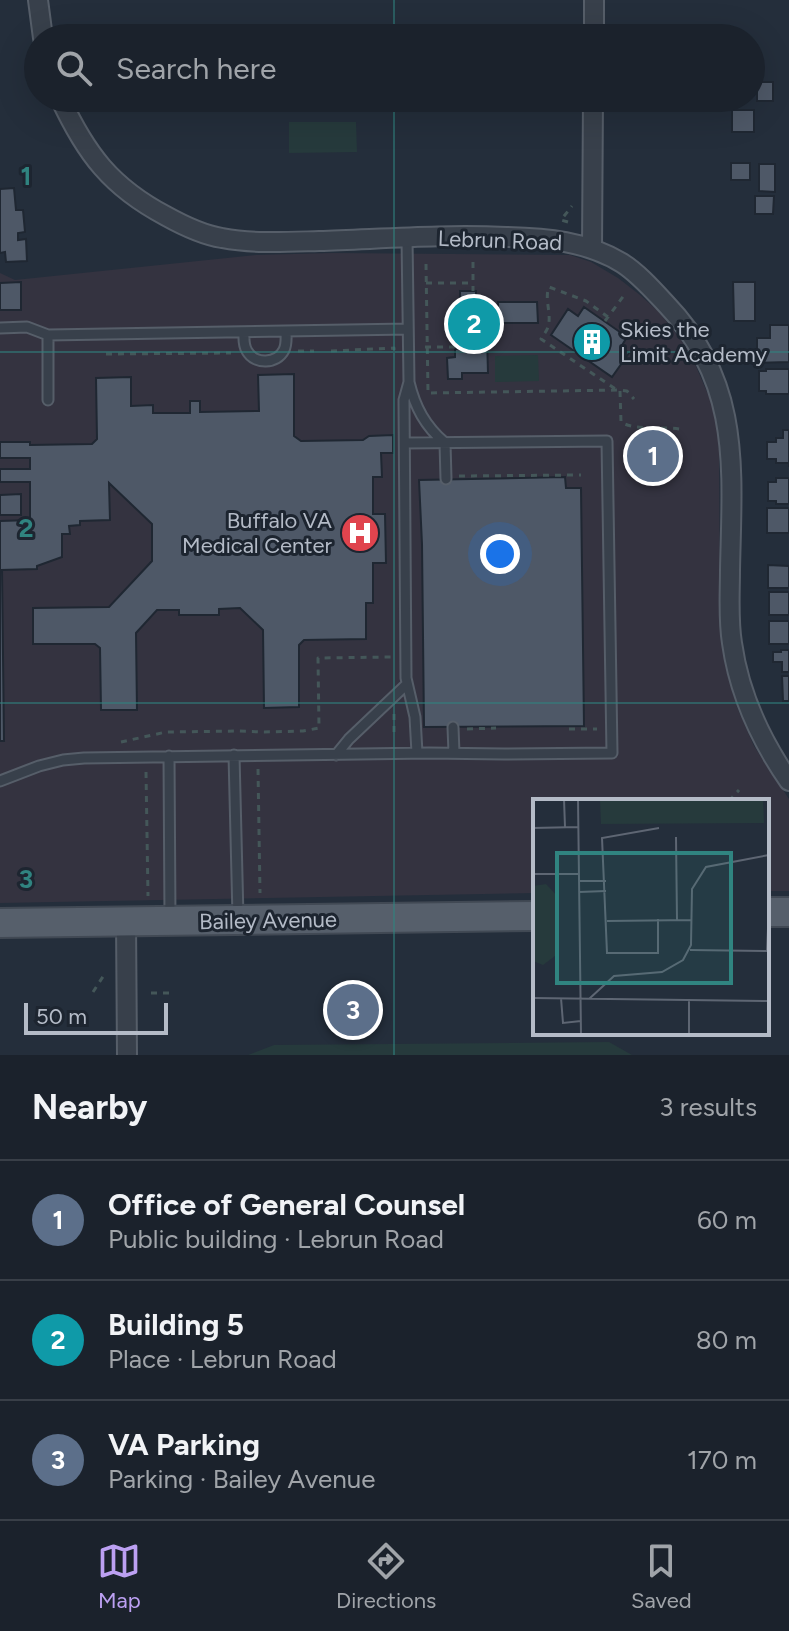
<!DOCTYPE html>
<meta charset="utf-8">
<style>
body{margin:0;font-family:Figtree,sans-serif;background:#282f38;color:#f1f3f6}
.scale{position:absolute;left:24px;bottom:20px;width:144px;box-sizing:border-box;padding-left:8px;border:4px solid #b4bbc7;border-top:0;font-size:22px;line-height:28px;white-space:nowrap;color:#b4bbc7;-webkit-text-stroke:6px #1d2530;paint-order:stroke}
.you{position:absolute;left:500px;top:554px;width:28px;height:28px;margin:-20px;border:6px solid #fff;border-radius:50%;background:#1a73e8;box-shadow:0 0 0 12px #1a73e833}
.badge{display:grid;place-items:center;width:52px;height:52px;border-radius:50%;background:#bca0f2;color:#fff;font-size:26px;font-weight:700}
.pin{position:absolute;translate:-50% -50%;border:4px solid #fff;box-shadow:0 2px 8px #0006}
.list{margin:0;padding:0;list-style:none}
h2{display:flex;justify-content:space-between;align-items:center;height:104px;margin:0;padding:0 32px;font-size:34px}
h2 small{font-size:26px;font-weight:400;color:#a0a4a9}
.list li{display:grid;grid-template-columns:52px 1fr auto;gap:24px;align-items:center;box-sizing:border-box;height:120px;padding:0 32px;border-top:2px solid #393f48}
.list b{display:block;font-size:30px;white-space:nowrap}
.list p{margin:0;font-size:26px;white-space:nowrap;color:#a0a4a9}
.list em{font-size:26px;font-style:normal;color:#a0a4a9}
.icon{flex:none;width:44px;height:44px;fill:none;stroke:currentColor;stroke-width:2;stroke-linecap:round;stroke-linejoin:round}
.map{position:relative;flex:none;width:789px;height:1055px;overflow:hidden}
.search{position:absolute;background:#1b222c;box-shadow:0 8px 32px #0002;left:24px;right:24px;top:24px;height:88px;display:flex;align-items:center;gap:20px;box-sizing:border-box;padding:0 28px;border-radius:44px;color:#a0a4a9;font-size:30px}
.sheet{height:464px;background:#1b222c}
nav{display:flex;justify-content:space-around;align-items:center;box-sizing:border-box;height:112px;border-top:2px solid #393f48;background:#1b222c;font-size:22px;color:#a0a4a9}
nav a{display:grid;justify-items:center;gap:4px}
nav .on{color:#bca0f2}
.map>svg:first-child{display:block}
.medical{fill:#343340}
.green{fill:#263a3c}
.building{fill:#4e5867;stroke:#1f2732;stroke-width:2}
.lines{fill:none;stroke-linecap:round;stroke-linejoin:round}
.lane-casing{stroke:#565e69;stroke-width:13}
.street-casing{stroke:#565e69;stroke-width:22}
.primary-casing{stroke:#414954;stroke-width:32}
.path{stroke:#445759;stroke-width:3;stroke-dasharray:6 6;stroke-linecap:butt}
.lane{stroke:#38404b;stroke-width:9}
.street{stroke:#38404b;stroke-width:18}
.primary{stroke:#565f6b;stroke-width:28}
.grid{fill:none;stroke:#308480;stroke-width:2;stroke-opacity:0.55}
.labels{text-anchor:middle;stroke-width:6;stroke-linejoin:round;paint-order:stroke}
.street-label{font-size:22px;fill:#b4bbc7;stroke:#1d2530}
.poi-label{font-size:22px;fill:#b4bbc7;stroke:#1d2530;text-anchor:start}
.inset-road{fill:none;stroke:#5e6673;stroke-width:2}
.view{fill:#308480;fill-opacity:0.15;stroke:#308480;stroke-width:4}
.inset-edge{fill:none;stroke:#b4bbc7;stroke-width:4}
.grid-label{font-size:26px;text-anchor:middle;font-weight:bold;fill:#308480;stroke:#1d2530;stroke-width:6;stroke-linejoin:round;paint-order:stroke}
</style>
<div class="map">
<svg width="789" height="1055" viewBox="0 0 789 1055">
<rect width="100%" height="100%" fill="#242e3b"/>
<path class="medical" d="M 333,253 L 570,255 L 591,262 L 618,278 L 640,295 L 659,312 L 689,350 L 710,399 L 717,426 L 719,449 L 720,617 L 722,647 L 727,673 L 737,707 L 754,746 L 789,799 L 789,891 L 767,891 L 767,801 L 535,801 L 535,893 L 0,903 L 0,273 L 15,280 L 256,255 Z"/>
<path class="green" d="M 289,122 L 356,122 L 357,152 L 289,153 Z
M 538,355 L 539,381 L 495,382 L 495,356 Z
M 609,1042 L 632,1055 L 248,1055 L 274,1045 Z"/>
<path class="building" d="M 757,82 L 773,82 L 773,101 L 757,101 Z
M 732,110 L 754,110 L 754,132 L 732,132 Z
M 731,163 L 750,163 L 750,180 L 731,180 Z
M 759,164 L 775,164 L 775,192 L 759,191 Z
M 14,188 L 16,210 L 23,210 L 25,232 L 18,233 L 18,240 L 26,239 L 27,261 L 6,262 L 5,252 L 0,253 L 0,189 Z
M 755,196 L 774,196 L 773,214 L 755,214 Z
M 21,282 L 21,310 L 0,310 L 0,283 Z
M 733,282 L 755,282 L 755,321 L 734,321 Z
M 460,291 L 476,291 L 476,301 L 486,300 L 488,373 L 462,373 L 462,379 L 448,379 L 447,358 L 455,357 L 455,349 L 461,349 Z
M 498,302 L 537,302 L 538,323 L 498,323 Z
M 584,307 L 627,337 L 621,347 L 629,353 L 612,377 L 551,335 L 568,309 L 578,316 Z
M 770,325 L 789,325 L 789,362 L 757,363 L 757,338 L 770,338 Z
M 766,369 L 789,369 L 789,394 L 766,394 L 766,391 L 759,391 L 759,371 L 766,371 Z
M 294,374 L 294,436 L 301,441 L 363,440 L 369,436 L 393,435 L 393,453 L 381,453 L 382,477 L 373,477 L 373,514 L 385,514 L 386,563 L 373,563 L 373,603 L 366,603 L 366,639 L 304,640 L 299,645 L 299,707 L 264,708 L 263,630 L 240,608 L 219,609 L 219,615 L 179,615 L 179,610 L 157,610 L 136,633 L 137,710 L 101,710 L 100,648 L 95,644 L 33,644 L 33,608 L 109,607 L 152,561 L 152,524 L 109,483 L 110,520 L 80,521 L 80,525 L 69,526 L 70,534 L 62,534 L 62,557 L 37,566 L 37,569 L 2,570 L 4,741 L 0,741 L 0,521 L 30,520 L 30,482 L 0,482 L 0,469 L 30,469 L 30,458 L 0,458 L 0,442 L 30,442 L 30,445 L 92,444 L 97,439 L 96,378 L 131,377 L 131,406 L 153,405 L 153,413 L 190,413 L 190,401 L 200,401 L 200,412 L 259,411 L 258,375 Z
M 783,430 L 789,430 L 789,467 L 789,463 L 776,463 L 776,459 L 767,459 L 767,442 L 776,442 L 776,438 L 783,438 Z
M 640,438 L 667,438 L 668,474 L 640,475 Z
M 565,477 L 566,488 L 581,488 L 584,726 L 424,727 L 422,544 L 419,480 Z
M 776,478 L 789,478 L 789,504 L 776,504 L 776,501 L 768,501 L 768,482 L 776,482 Z
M 21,494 L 21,515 L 0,515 L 0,495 Z
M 767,508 L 789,508 L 789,533 L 767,533 Z
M 768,565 L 789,566 L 789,588 L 768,588 Z
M 769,592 L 789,592 L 789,615 L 769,615 Z
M 769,621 L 789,621 L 789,644 L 769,644 Z
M 781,650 L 789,650 L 789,672 L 782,672 L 782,662 L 773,662 L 773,652 L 781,652 Z
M 782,676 L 789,676 L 789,701 L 783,701 Z"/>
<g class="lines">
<g class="lane-casing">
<path id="lane" d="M 407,238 L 409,382 C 415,407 425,426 445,443 L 446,479
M 0,328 L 27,327 L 48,335 L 408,329
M 244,332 C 244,338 243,345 247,351 C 255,365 277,364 284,350 C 287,344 286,337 286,331
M 48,335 L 48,400
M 409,382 L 404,400 L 406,678 L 415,717 L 417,753
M 453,727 L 454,753
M 234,755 L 238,917
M 336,755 L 349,739 L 407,684
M 169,756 L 170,917
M 0,781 L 39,766 L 63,760 L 84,758 L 429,753 L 504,754 L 612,753 L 607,441 L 405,443"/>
</g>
<g class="street-casing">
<path id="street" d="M 38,0 L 43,38
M 594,38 L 594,0
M 60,98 C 86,154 111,187 166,216 C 184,226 203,235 222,238 C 254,244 286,242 319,241 C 381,239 444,234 506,237 C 546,238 586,241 622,263 C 638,273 653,290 666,304 C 742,383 732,469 730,570 C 730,594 728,619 732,643 C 739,693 760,739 789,781
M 592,248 L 593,98
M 126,921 L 127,1055"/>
</g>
<g class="primary-casing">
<path id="primary" d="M 767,912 L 789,912
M 0,923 L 535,916"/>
</g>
<path class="path" d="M 568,222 L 561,220 L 572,206
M 473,262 L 473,291
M 426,264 L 428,393 L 620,390 L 627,391 L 634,399
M 426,283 L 473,283
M 608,317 L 586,301 L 549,287 C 544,299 552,314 548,327 C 547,331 543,335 541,339 L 617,390
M 605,321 L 625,294
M 425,347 L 461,347
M 298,351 L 314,351
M 331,351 L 394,348 L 394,350
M 106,354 L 231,353
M 620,391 L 621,422 C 637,432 664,425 684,430
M 459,476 L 581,475
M 394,714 L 394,738
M 467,729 L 496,728
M 569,729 L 597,729
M 121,742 L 166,732 L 237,731 L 264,732 L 303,731 L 319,728 L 318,658 L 392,657
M 258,769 L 260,893
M 146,772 L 148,896
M 729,801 L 739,790
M 93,992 L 106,972
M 151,993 L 170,993"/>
<use href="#lane" class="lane"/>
<use href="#street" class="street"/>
<use href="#primary" class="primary"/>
</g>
<path class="grid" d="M 394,0 L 394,38M 394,98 L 394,1055M 0,352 L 789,352M 0,703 L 789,703"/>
<defs>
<g id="building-disc" transform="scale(2)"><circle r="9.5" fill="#0f9aa8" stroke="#1d2530"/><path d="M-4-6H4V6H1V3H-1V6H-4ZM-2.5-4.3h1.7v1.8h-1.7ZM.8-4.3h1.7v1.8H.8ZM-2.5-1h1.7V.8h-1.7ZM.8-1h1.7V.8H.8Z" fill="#fff"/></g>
<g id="hospital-disc" transform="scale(2)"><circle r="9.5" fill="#e0444e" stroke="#1d2530"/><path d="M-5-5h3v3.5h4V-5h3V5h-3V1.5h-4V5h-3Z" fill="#fff"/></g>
</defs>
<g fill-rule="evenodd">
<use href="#building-disc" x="592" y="342"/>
<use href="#hospital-disc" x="360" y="533"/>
</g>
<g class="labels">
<g class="street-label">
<text transform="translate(500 240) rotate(2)" y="8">Lebrun Road</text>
<text transform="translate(268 920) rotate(-1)" y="8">Bailey Avenue</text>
</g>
<g class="poi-label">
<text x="620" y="337">Skies the<tspan x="620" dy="25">Limit Academy</tspan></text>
<text x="332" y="528" text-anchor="end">Buffalo VA<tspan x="332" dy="25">Medical Center</tspan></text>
</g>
</g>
<g transform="translate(533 799)">
<rect width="236" height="236" fill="#242e3b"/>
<path d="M 67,0 L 230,0 L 231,24 L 68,25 ZM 13,85 L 26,99 L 26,154 L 10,166 L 0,162 L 0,87 Z" fill="#263a3c"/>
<path class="inset-road" d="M 31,0 L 32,28M 45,0 L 48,236M 0,29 L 45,28M 143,38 L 144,121M 0,75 L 46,75M 46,82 L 73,82M 46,93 L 73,92M 125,120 L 125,154 L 74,154 L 69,39 L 126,29M 74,122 L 159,121M 157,151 L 236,152M 234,152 L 236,107M 0,199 L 236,202M 28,199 L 30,224 L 48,222M 56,200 L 81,177 L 129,173 L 150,161 L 158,146 L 159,90 L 173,68 L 236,56M 156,201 L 156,236"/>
<path class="view" d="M 24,54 L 198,54 L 198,184 L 24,184 Z"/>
<rect width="236" height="236" class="inset-edge"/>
</g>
<g class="grid-label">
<text x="26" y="185">1</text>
<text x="26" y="537">2</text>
<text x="26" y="888">3</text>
</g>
</svg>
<div class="scale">50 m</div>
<div class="you"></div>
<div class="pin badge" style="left:653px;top:456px;background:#5c6f8a">1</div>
<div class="pin badge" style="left:474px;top:324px;background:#0f9aa8">2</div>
<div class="pin badge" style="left:353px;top:1010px;background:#5c6f8a">3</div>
<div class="search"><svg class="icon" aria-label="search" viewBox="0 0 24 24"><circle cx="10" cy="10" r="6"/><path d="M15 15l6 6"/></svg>Search here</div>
</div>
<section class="sheet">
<h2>Nearby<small>3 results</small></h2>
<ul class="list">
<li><span class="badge" style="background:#5c6f8a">1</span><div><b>Office of General Counsel</b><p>Public building · Lebrun Road</p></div><em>60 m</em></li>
<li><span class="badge" style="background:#0f9aa8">2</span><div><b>Building 5</b><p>Place · Lebrun Road</p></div><em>80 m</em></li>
<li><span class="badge" style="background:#5c6f8a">3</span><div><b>VA Parking</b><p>Parking · Bailey Avenue</p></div><em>170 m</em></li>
</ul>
</section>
<nav>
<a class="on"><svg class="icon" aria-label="map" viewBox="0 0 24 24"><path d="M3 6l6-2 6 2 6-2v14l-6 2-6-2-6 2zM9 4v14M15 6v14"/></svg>Map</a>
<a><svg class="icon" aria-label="directions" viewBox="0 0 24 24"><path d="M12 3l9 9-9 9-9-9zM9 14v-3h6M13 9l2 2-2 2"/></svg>Directions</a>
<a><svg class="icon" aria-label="saved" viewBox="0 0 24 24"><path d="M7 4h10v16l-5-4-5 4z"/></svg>Saved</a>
</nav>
